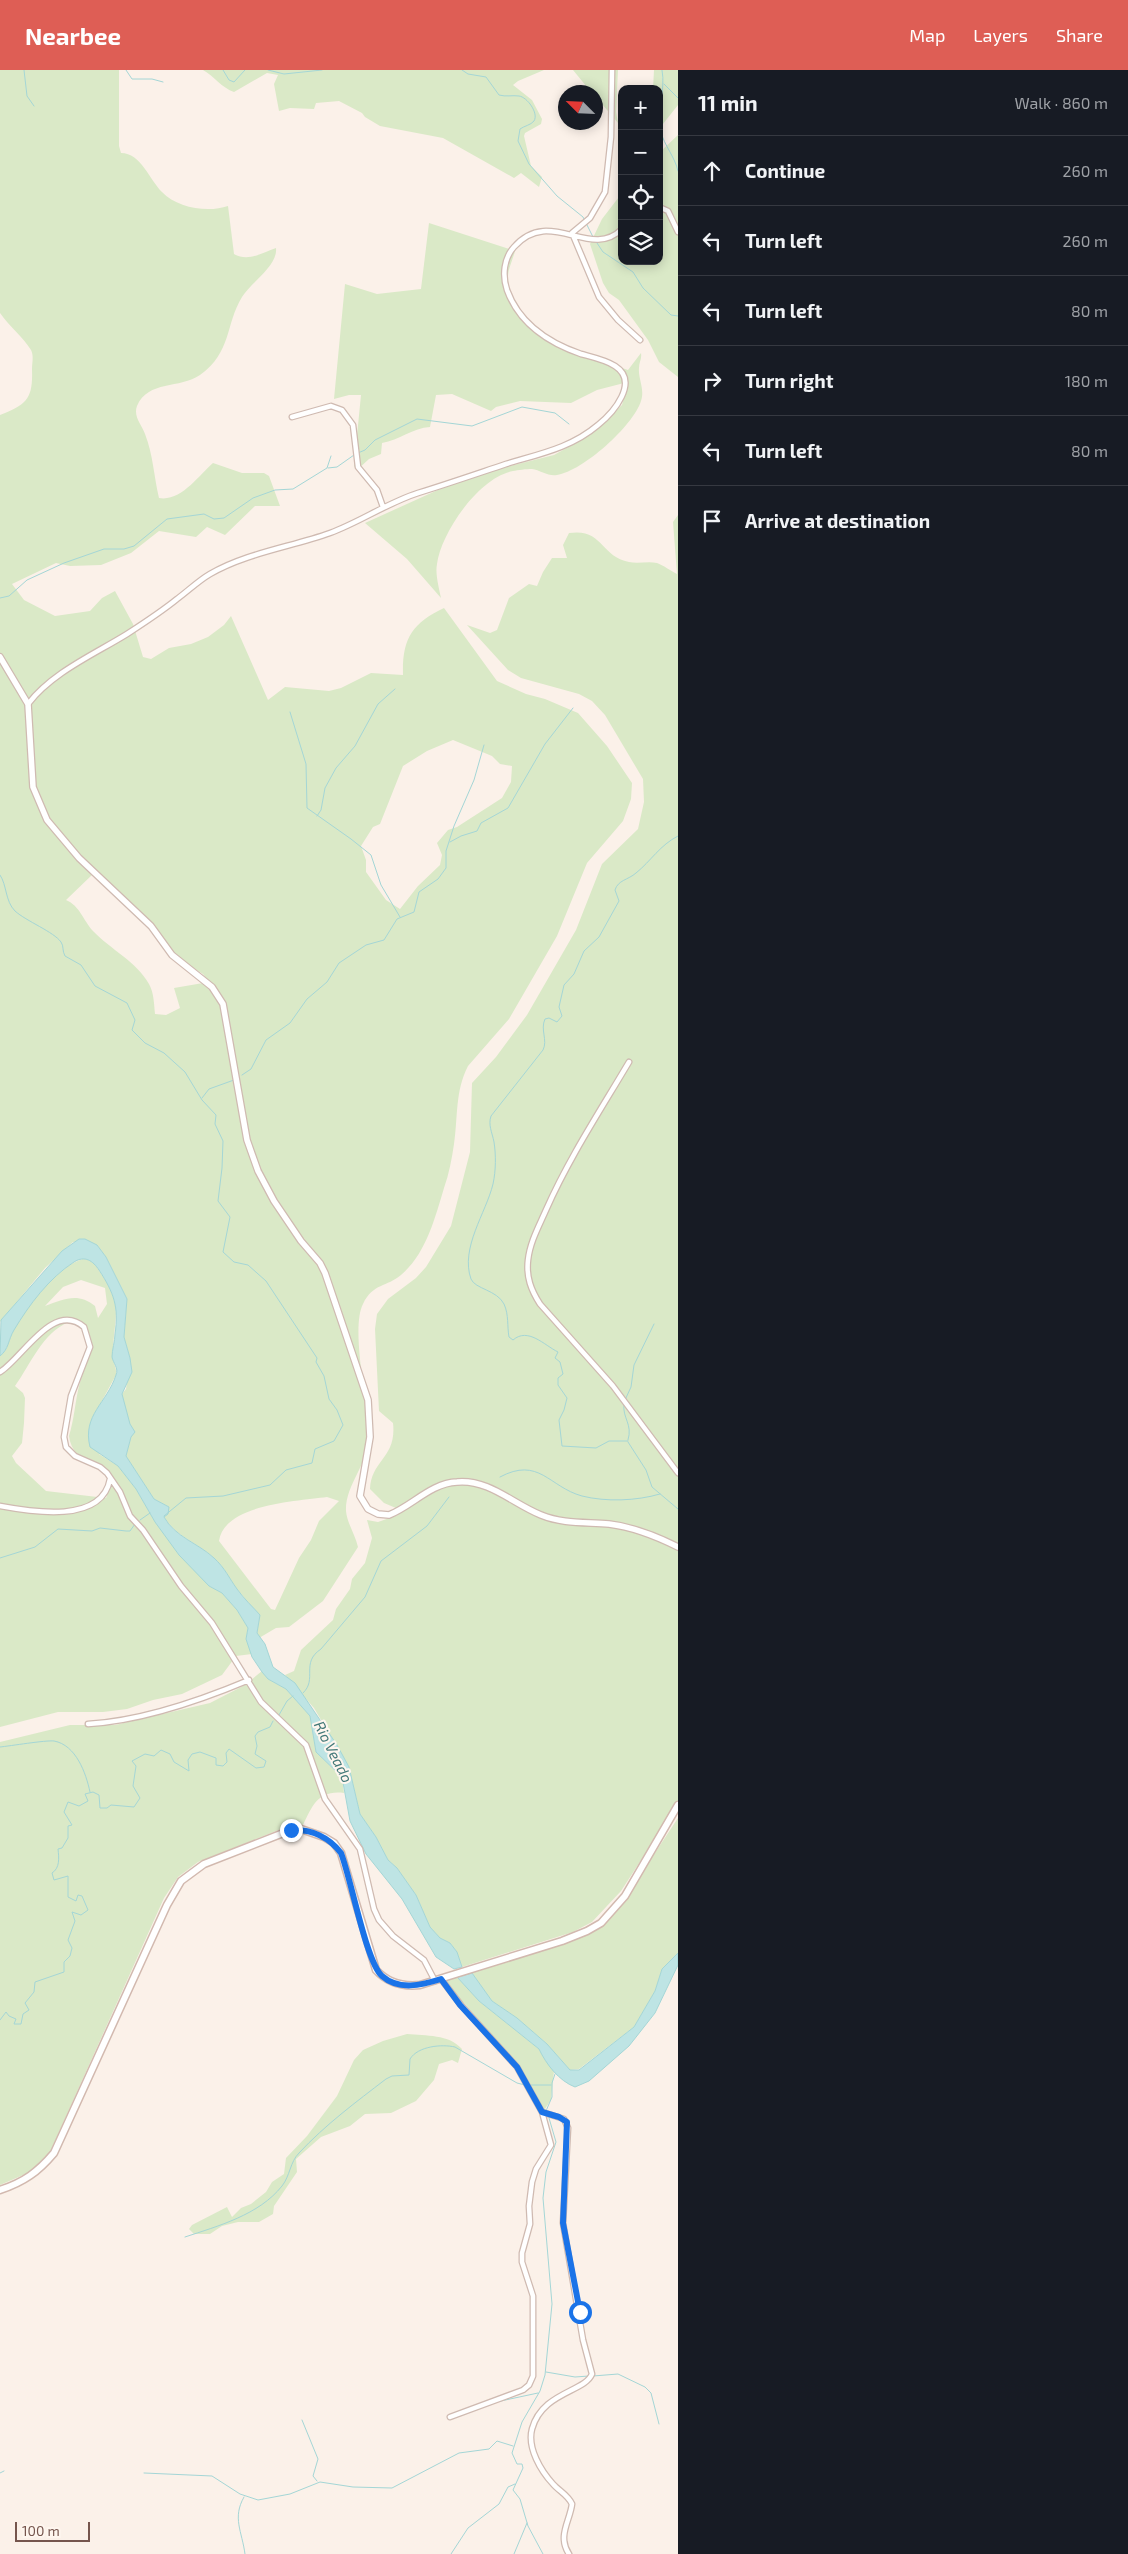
<!DOCTYPE html>
<meta charset="utf-8">
<style>
body{margin:0;font-family:"Exo 2",sans-serif;background:#20242c;color:#f1f3f6}
.controls{position:absolute;right:15px;top:15px;display:grid;overflow:hidden;border-radius:10px;box-shadow:0 2px 12px #0003}
.controls button{width:45px;height:45px;display:grid;place-items:center;padding:0;border:0;border-bottom:1px solid #363941;background:#171b24;color:#f1f3f6;font:25px sans-serif}
.compass{position:absolute;left:558px;top:15px;width:45px;height:45px;border-radius:50%;background:#171b24;box-shadow:0 2px 12px #0003;rotate:294deg}
.scale{position:absolute;left:15px;bottom:12px;width:75px;box-sizing:border-box;padding-left:5px;border:2px solid #75554d;border-top:0;font-size:14px;line-height:18px;white-space:nowrap;color:#75554d;-webkit-text-stroke:4px #fef6ef;paint-order:stroke}
.stop{position:absolute;width:15px;height:15px;margin:-11px;border:4px solid #1a73e8;border-radius:50%;background:#fff}
.stop.end{background:#1a73e8;border-color:#fff;box-shadow:0 1px 5px #0008}
.list{margin:0;padding:0;list-style:none}
h2{display:flex;justify-content:space-between;align-items:center;height:65px;margin:0;padding:0 20px;font-size:21px}
h2 small{font-size:16px;font-weight:400;color:#9ea1a6}
.list li{display:grid;grid-template-columns:32px 1fr auto;gap:15px;align-items:center;box-sizing:border-box;height:70px;padding:0 20px;border-top:1px solid #363941}
.list b{display:block;font-size:19px;white-space:nowrap}
.list em{font-size:16px;font-style:normal;color:#9ea1a6}
.icon{flex:none;width:28px;height:28px;fill:none;stroke:currentColor;stroke-width:2;stroke-linecap:round;stroke-linejoin:round}
.map{position:relative;flex:none;width:678px;height:2484px;overflow:hidden}
header{display:flex;align-items:center;gap:30px;box-sizing:border-box;height:70px;padding:0 25px;background:#de5e55;color:#fff}
header strong{font-size:24px}
nav{display:flex;gap:28px;margin-inline-start:auto;font-size:18px}
main{display:flex}
aside{flex:1;background:#171b24}
.map>svg:first-child{display:block}
.green{fill:#dae9c7;fill-rule:evenodd}
.water{fill:#bee4e4;stroke:#a4d6d6}
.lines{fill:none;stroke-linecap:round;stroke-linejoin:round}
.stream{stroke:#a4d6d6;stroke-width:1}
.minor-casing{stroke:#cfbab1;stroke-width:7}
.tertiary-casing{stroke:#cfbab1;stroke-width:8}
.secondary-casing{stroke:#d2b9af;stroke-width:9}
.minor{stroke:#fff;stroke-width:4.5}
.tertiary{stroke:#fff;stroke-width:5.5}
.secondary{stroke:#fff;stroke-width:6}
.route{stroke:#1a73e8;stroke-width:6}
.labels{text-anchor:middle;stroke-width:4;stroke-linejoin:round;paint-order:stroke}
.water-label{font-size:15px;font-style:italic;fill:#427878;stroke:#fef6ef}
</style>
<header>
<strong>Nearbee</strong>
<nav><a>Map</a><a>Layers</a><a>Share</a></nav>
</header>
<main>
<div class="map">
<svg width="678" height="2484" viewBox="0 0 678 2484">
<rect width="100%" height="100%" fill="#fbf1e9"/>
<path class="green" d="M 0,0 L 119,0 L 119,76 L 121,83 C 141,83 149,109 162,122 C 177,138 208,143 228,136 L 234,184 C 248,192 262,183 276,178 C 278,196 251,212 242,227 C 225,255 232,282 200,305 C 180,319 148,310 137,336 C 133,347 142,355 145,364 C 153,384 154,407 159,428 C 181,432 199,405 213,393 L 242,403 L 264,403 L 269,406 L 280,436 L 255,436 L 225,465 L 207,457 L 196,467 L 159,461 L 131,483 L 101,495 L 70,496 L 56,493 L 12,514 L 24,530 L 55,546 L 90,541 L 102,528 L 115,521 L 133,554 L 143,587 L 151,589 L 169,578 L 191,574 L 208,567 L 224,555 L 231,546 L 268,630 L 285,617 L 329,621 L 341,618 L 371,603 L 403,605 C 402,569 412,553 444,538 L 497,611 L 526,624 L 545,629 L 578,643 L 607,676 L 632,713 L 631,729 L 623,751 L 587,793 L 557,866 L 509,949 L 468,996 C 455,1021 458,1047 454,1074 C 452,1088 449,1104 444,1118 C 435,1148 426,1184 401,1205 C 387,1217 373,1213 363,1234 C 350,1259 369,1336 368,1369 C 368,1395 345,1415 346,1441 C 347,1453 355,1464 358,1477 L 323,1531 L 289,1557 L 276,1558 L 259,1568 L 257,1563 L 260,1545 C 252,1537 244,1528 237,1519 C 229,1508 225,1498 214,1488 C 198,1473 176,1467 164,1447 L 169,1437 L 154,1429 L 126,1386 L 131,1367 L 122,1324 L 126,1319 L 130,1288 L 124,1267 L 127,1229 L 106,1187 L 97,1175 L 73,1172 L 45,1198 L 0,1252 L 0,345 C 27,334 33,329 32,299 C 32,293 34,286 31,280 C 23,267 9,256 0,243 ZM 453,670 L 492,686 L 500,694 L 512,696 L 511,712 L 502,728 L 457,757 L 448,760 L 437,773 L 442,785 L 440,795 L 418,816 L 400,839 L 386,830 L 366,802 L 366,790 L 361,776 L 373,757 L 380,754 L 403,696 L 427,681 ZM 93,804 L 153,859 L 180,890 L 203,904 L 209,912 L 174,918 L 180,938 L 166,945 L 155,944 C 154,934 154,923 149,914 C 137,892 110,879 93,861 C 83,850 80,836 66,830 ZM 327,1427 L 339,1431 L 319,1451 L 311,1470 L 299,1488 L 275,1540 L 271,1539 L 219,1471 C 224,1434 298,1431 327,1427 Z
M 203,0 L 544,0 L 518,11 L 513,15 L 532,30 L 542,49 L 541,54 L 525,63 L 524,66 L 531,96 L 542,107 L 539,117 L 521,103 L 514,108 L 443,68 L 380,56 L 365,47 L 362,43 L 339,31 L 316,33 L 314,39 L 290,38 L 279,41 L 274,14 L 278,5 L 267,3 L 234,22 C 222,18 215,7 203,0 Z
M 573,0 L 618,0 L 616,42 L 618,53 L 596,27 L 596,22 L 591,22 Z
M 654,0 L 678,0 L 678,35 L 659,59 L 659,19 L 653,19 Z
M 678,65 L 678,307 L 659,292 L 648,270 L 619,230 L 609,223 L 603,213 L 590,174 L 602,149 L 622,123 L 622,191 L 659,191 L 659,83 Z
M 429,153 L 515,181 C 513,189 508,199 508,207 C 508,265 584,285 628,300 L 641,283 C 642,289 639,292 639,298 C 638,309 645,319 641,331 C 633,356 583,401 557,405 C 549,407 540,400 532,399 C 526,399 518,400 513,401 C 479,407 441,463 437,494 C 435,504 439,518 441,528 L 407,489 L 365,453 L 440,419 L 453,408 L 459,409 L 554,385 L 590,365 L 622,335 L 628,312 L 597,320 L 571,333 L 520,331 L 496,337 L 491,341 L 452,324 L 436,325 L 430,357 C 413,358 399,370 382,373 L 381,384 L 369,389 L 357,400 L 354,396 L 361,325 L 349,325 L 334,329 L 345,214 L 377,224 L 421,219 Z
M 678,445 L 678,1733 L 621,1821 L 592,1852 L 573,1862 L 462,1897 L 457,1882 L 450,1873 L 440,1868 L 430,1857 L 416,1825 L 397,1798 L 388,1790 L 376,1767 L 360,1744 L 349,1697 L 314,1638 L 285,1605 L 294,1601 L 301,1580 L 333,1550 L 336,1539 L 350,1519 L 352,1509 L 365,1493 L 372,1468 L 367,1450 L 378,1452 L 398,1445 L 396,1438 L 384,1433 L 370,1419 C 371,1390 397,1388 393,1353 L 379,1341 L 375,1259 L 377,1244 L 388,1229 L 416,1208 L 426,1197 L 451,1156 L 470,1082 L 472,1013 L 496,987 L 527,945 L 576,860 L 602,794 L 638,759 L 644,732 L 643,709 L 605,645 L 592,631 L 579,624 L 521,608 L 508,600 L 467,555 L 490,563 L 497,560 L 509,528 L 529,514 L 537,516 L 543,502 L 552,488 L 567,488 L 563,475 L 569,463 C 603,458 600,486 629,492 C 638,494 648,491 657,493 C 663,495 671,501 677,504 L 673,452 Z
M 83,1189 C 92,1189 95,1194 100,1202 C 125,1239 113,1246 113,1286 C 113,1293 117,1298 116,1305 L 97,1340 L 99,1384 L 118,1396 L 136,1419 L 155,1452 L 209,1516 L 222,1523 L 237,1540 L 248,1558 L 246,1569 L 252,1584 L 236,1586 L 222,1605 L 182,1624 L 153,1630 L 127,1639 L 103,1642 L 58,1642 L 0,1657 L 0,1286 C 9,1279 7,1272 12,1263 C 24,1240 57,1196 83,1189 ZM 81,1210 L 105,1218 L 107,1234 L 98,1248 L 95,1236 C 78,1222 64,1229 45,1236 L 63,1217 ZM 69,1252 C 106,1259 85,1293 79,1316 C 75,1333 74,1350 69,1366 C 73,1402 123,1389 106,1428 L 46,1421 L 16,1393 L 12,1386 L 22,1373 L 24,1353 L 25,1328 L 23,1323 L 15,1316 C 31,1294 42,1263 69,1252 Z
M 262,1601 L 268,1609 L 286,1619 L 310,1646 L 316,1682 L 342,1707 L 344,1723 C 318,1720 313,1735 303,1755 L 291,1755 L 198,1792 L 178,1807 L 164,1828 L 50,2082 L 30,2102 L 0,2115 L 0,1672 L 70,1655 L 115,1655 L 210,1633 L 245,1615 Z
M 678,1748 L 678,1883 L 662,1899 L 655,1921 L 634,1957 L 579,1999 L 570,2000 L 547,1974 L 517,1948 L 492,1931 L 472,1903 L 573,1871 L 597,1859 L 639,1807 Z
M 457,1907 L 479,1931 L 539,1979 L 554,2001 L 551,2030 L 544,2040 L 527,2022 L 514,1994 L 487,1960 L 466,1935 L 440,1912 Z
M 407,1964 C 426,1966 449,1964 462,1979 L 458,1993 L 452,1990 L 439,1994 L 434,2010 L 416,2031 L 391,2043 L 365,2044 L 350,2056 L 321,2067 L 296,2089 L 297,2102 L 274,2136 L 273,2144 L 259,2152 L 238,2152 L 222,2156 L 210,2164 L 194,2164 L 189,2159 L 192,2155 L 227,2137 L 232,2147 L 241,2138 L 251,2134 L 266,2122 L 272,2112 L 284,2104 L 286,2088 L 307,2066 L 337,2026 L 354,1990 L 363,1980 L 383,1971 Z"/>
<path class="water" d="M 79,1169 L 85,1169 L 97,1175 L 106,1187 L 127,1229 L 124,1267 L 130,1288 L 132,1302 L 122,1324 L 130,1354 L 135,1362 L 131,1367 L 126,1386 L 154,1429 L 169,1437 L 168,1444 L 164,1447 C 175,1467 198,1473 214,1488 C 225,1498 229,1508 237,1519 C 244,1529 253,1537 260,1545 L 257,1563 L 265,1574 L 273,1597 L 295,1613 L 337,1675 L 349,1697 L 360,1744 L 376,1767 L 388,1790 L 397,1798 L 416,1825 L 430,1857 L 440,1868 L 450,1873 L 457,1882 L 462,1897 L 454,1899 L 436,1887 L 402,1829 L 366,1784 L 350,1751 L 342,1707 L 316,1682 L 310,1646 L 286,1619 L 268,1609 L 262,1602 L 252,1587 L 246,1569 L 248,1558 L 237,1540 L 222,1523 L 209,1516 L 179,1485 L 155,1452 L 136,1419 L 118,1396 L 90,1377 C 82,1345 107,1333 116,1305 C 119,1298 113,1293 112,1287 C 112,1280 115,1271 115,1264 C 119,1237 114,1223 99,1200 C 93,1191 85,1185 74,1192 C 49,1208 29,1235 14,1260 C 8,1270 9,1279 0,1286 L 1,1250 L 62,1181 Z
M 678,1883 L 678,1895 L 655,1943 L 629,1976 L 589,2011 L 575,2017 C 559,2011 546,1994 539,1979 L 479,1931 L 457,1907 L 472,1903 L 492,1931 L 517,1948 L 547,1974 L 570,2000 L 579,2000 L 634,1957 L 655,1921 L 662,1899 Z"/>
<g class="lines">
<path class="stream" d="M 24,0 L 27,26 L 34,36
M 126,0 L 132,9 L 152,9 L 163,12
M 223,0 L 229,10 L 234,12 L 245,0
M 268,0 L 284,4 L 322,0
M 462,0 L 468,4 L 486,7 L 499,25 C 506,27 512,25 519,26 C 527,27 539,43 534,51 C 531,55 524,56 520,59 L 518,71 L 529,94 L 557,126 L 583,147 L 593,167
M 662,0 C 666,20 656,41 661,62 C 664,75 675,87 678,101
M 664,14 L 678,28
M 595,170 L 603,182 L 633,202 L 643,218 L 671,245 L 678,246
M 358,383 L 365,380 L 375,370 L 417,349 L 472,356 L 522,337 L 555,343 L 569,354
M 328,398 L 337,397 L 354,385
M 0,528 L 9,526 L 27,510 L 64,493 L 104,479 L 124,479 L 134,476 L 167,449 L 204,444 L 214,449 L 224,448 L 253,428 L 275,420 L 293,419 L 327,398 L 331,386
M 290,642 L 306,694 L 307,738 L 351,769 L 371,785 L 381,815 L 400,847
M 317,746 L 321,740 L 325,718 L 336,698 L 355,676 L 378,634 L 395,619
M 450,772 L 461,766 L 477,761 L 481,753 L 508,738 L 545,674 L 573,638
M 0,805 C 7,815 5,831 15,841 C 26,851 54,862 61,872 C 64,876 62,881 65,886 L 81,895 L 95,916 L 127,933 L 135,950 L 132,960 L 145,973 L 164,983 L 185,1002 L 202,1030 L 216,1045 L 215,1054 L 223,1071 L 222,1098 L 218,1131 L 230,1147 L 223,1182 L 234,1192 L 248,1195 L 266,1211 L 317,1288 L 316,1292 L 324,1306 L 329,1329 L 337,1340 L 343,1355 L 334,1371 L 315,1379 L 312,1393 L 286,1400 L 270,1415 L 223,1426 L 186,1428 L 164,1446
M 242,1005 L 251,999 L 266,970 L 290,953 L 307,929 L 327,912 L 339,893 L 366,875 L 384,870 L 397,849 L 414,842 L 419,822 L 438,809 L 446,798 L 446,781 L 454,756 L 474,710 L 484,675
M 202,1028 L 209,1019 L 234,1010
M 625,1330 L 631,1317 L 634,1295 L 654,1254
M 624,1334 C 622,1348 633,1354 628,1370
M 628,1371 L 609,1371 L 596,1378 L 562,1376 L 559,1350 L 564,1340 L 567,1328 L 558,1315 L 558,1308 L 563,1304 L 560,1292 L 555,1288 L 558,1282 C 544,1275 528,1257 513,1270 L 509,1267 C 507,1256 509,1245 504,1234 C 497,1220 475,1219 471,1209 C 460,1178 486,1143 493,1114 C 496,1100 496,1085 494,1072 C 492,1062 488,1055 491,1046 L 543,980 C 548,970 540,960 545,949 L 549,948 L 557,952 L 562,946 L 559,937 L 564,915 L 574,904 L 584,881 L 599,867 L 619,831 L 615,820 C 618,810 628,810 636,803 C 651,791 660,775 678,766
M 628,1372 L 646,1400 L 652,1417 L 678,1439
M 500,1407 C 539,1386 549,1417 582,1426 C 606,1432 636,1431 660,1424
M 140,1450 L 150,1443
M 0,1488 L 35,1477 L 58,1459 L 92,1461 L 100,1458 L 126,1461 L 130,1461 L 135,1454
M 303,1623 C 318,1609 300,1593 321,1579 L 365,1527 L 381,1491 L 427,1456 L 449,1427
M 279,1645 L 287,1631 L 293,1626
M 0,1677 C 10,1676 46,1670 54,1671 C 76,1675 86,1703 90,1722
M 0,1950 L 6,1942 L 9,1946 L 16,1949 L 14,1954 L 21,1954 L 23,1944 L 29,1940 L 25,1933 L 34,1922 L 35,1912 L 64,1902 L 64,1892 L 70,1886 L 72,1878 L 68,1870 L 75,1851 L 72,1842 L 81,1845 L 88,1840 L 82,1826 L 78,1825 L 76,1831 L 68,1827 L 68,1806 L 54,1810 L 52,1803 C 60,1798 59,1788 58,1779 L 62,1778 L 68,1768 L 68,1756 L 72,1755 L 64,1742 L 68,1732 L 79,1736 L 88,1731 L 85,1724 L 93,1722 L 99,1725 L 100,1738 L 107,1738 L 111,1735 L 134,1737 L 140,1728 L 133,1716 L 136,1696 L 132,1691 L 145,1684 L 154,1686 L 161,1680 L 170,1684 L 174,1692 L 189,1701 L 188,1690 L 192,1684 L 200,1682 L 216,1688 L 216,1695 L 223,1696 L 227,1692 L 226,1683 L 229,1679 L 256,1698 L 264,1697 L 266,1691 L 255,1684 L 257,1676 L 255,1666 L 258,1662 L 270,1657 L 273,1651
M 530,2015 L 551,2015
M 546,2041 L 552,2027 L 552,2013 L 555,2004
M 185,2167 C 218,2156 259,2145 282,2116 C 290,2106 290,2092 299,2083 C 325,2055 356,2032 386,2009 L 392,2006 L 409,2005 L 410,1989 C 418,1976 442,1974 455,1977 L 517,2013 L 525,2015
M 546,2302 L 575,2307 L 589,2306
M 593,2306 L 618,2304 L 645,2317 L 651,2323 L 659,2354
M 496,2332 L 538,2323
M 302,2350 L 318,2389 L 313,2406 L 317,2411
M 0,2403 L 4,2401
M 144,2403 L 212,2406 L 240,2424 L 258,2430 L 290,2424 L 320,2412 L 353,2417 L 392,2418 L 459,2383 L 489,2379 L 497,2371 L 513,2376
M 244,2427 C 232,2448 242,2461 245,2484
M 451,2484 L 468,2458 L 499,2434 L 508,2417 L 515,2414
M 514,2484 L 527,2453
M 543,2484 L 528,2456 L 520,2429 L 513,2420 L 523,2398 L 522,2394 L 517,2394 L 512,2383 L 522,2352 L 540,2321 L 545,2305 L 552,2234 L 543,2128 L 546,2102 L 556,2072 L 549,2048"/>
<g class="minor-casing">
<path id="minor" d="M 612,0 L 611,67 L 605,122 L 590,148 L 572,163 L 599,227 L 618,250 L 640,270
M 659,137 L 668,141 L 678,162
M 292,347 L 331,336 L 342,340 L 353,355 L 358,397 L 377,420 L 383,437
M 28,634 C 53,602 93,585 127,564 C 144,553 161,542 177,529 C 188,521 198,511 210,504 C 246,483 291,477 330,463 C 360,452 387,433 418,423 C 447,414 476,404 506,394 C 539,384 571,378 598,355 C 613,343 640,312 615,296 C 606,290 592,287 581,284 C 549,273 519,253 507,220 C 502,205 504,188 514,177 C 550,136 590,191 622,159
M 629,992 C 600,1041 569,1088 546,1140 C 539,1156 530,1172 528,1190 C 526,1207 531,1220 540,1234 L 613,1316 L 678,1403
M 0,1302 C 22,1289 53,1230 84,1257 L 90,1277 L 71,1326 L 64,1367 L 66,1377 L 75,1386 L 100,1397 L 107,1403 L 120,1422 L 130,1446 L 143,1460 L 181,1516 L 212,1553 L 261,1632 L 306,1675 L 325,1729 L 360,1779 L 374,1839 L 379,1850 L 393,1866 L 424,1890 L 435,1911
M 0,1436 C 32,1442 102,1454 110,1409
M 88,1654 C 142,1651 199,1631 249,1610
M 441,1909 L 461,1935 L 517,1997 L 542,2042 L 564,2049 L 568,2058 L 563,2153 L 583,2270 L 592,2304 C 585,2322 542,2322 532,2359 C 527,2378 541,2401 553,2414 C 559,2421 568,2425 572,2434 C 570,2451 557,2466 569,2484
M 450,2347 L 523,2320 L 529,2315 L 533,2306 L 533,2226 L 522,2192 L 522,2183 L 530,2154 L 529,2136 L 532,2112 L 536,2099 L 551,2075 L 542,2042"/>
</g>
<g class="tertiary-casing">
<path id="tertiary" d="M 0,587 L 28,634 L 33,717 L 47,750 L 79,788 L 151,856 L 172,885 L 212,917 L 223,934 L 247,1070 L 258,1101 L 274,1131 L 301,1171 L 320,1193 L 325,1203 L 368,1330 L 370,1367 L 360,1426 L 368,1439 L 378,1444 L 389,1445 C 412,1436 431,1413 457,1412 C 489,1409 513,1434 541,1445 C 563,1454 586,1452 609,1454 C 634,1457 656,1466 678,1477"/>
</g>
<g class="secondary-casing">
<path id="secondary" d="M 0,2120 C 24,2112 38,2102 54,2083 L 167,1835 L 181,1811 L 204,1794 L 291,1760 L 301,1759 L 324,1767 L 334,1773 L 341,1783 L 376,1900 C 388,1913 402,1917 420,1915 L 562,1871 L 587,1861 L 601,1853 L 625,1826 L 678,1735"/>
</g>
<use href="#minor" class="minor"/>
<use href="#tertiary" class="tertiary"/>
<use href="#secondary" class="secondary"/>
</g>
<g class="lines">
<path class="route" d="M 291,1760 C 311,1759 329,1767 341,1783 C 351,1808 366,1892 382,1906 C 399,1921 422,1915 441,1909 L 460,1935 L 517,1997 L 542,2042 L 559,2047 L 567,2052 L 563,2153 L 580,2242"/>
</g>
<g class="labels">
<g class="water-label">
<text transform="translate(333 1682) rotate(63)" y="5">Rio Veado</text>
</g>
</g>
</svg>
<div class="controls">
<button>+</button>
<button>−</button>
<button><svg class="icon" aria-label="locate" viewBox="0 0 24 24"><circle cx="12" cy="12" r="6"/><path d="M12 2v4M12 18v4M2 12h4M18 12h4"/></svg></button>
<button><svg class="icon" aria-label="layers" viewBox="0 0 24 24"><path d="M12 4l9 5-9 5-9-5zM3 14l9 5 9-5"/></svg></button>
</div>
<svg class="compass" viewBox="-18 -18 36 36"><path d="M0-13l5 13h-10z" fill="#e53935"/><path d="M0 13l5-13h-10z" fill="#9ea1a6"/></svg>
<div class="scale">100 m</div>
<div class="stop" style="left:580px;top:2242px"></div>
<div class="stop end" style="left:291px;top:1760px"></div>
</div>
<aside>
<h2>11 min<small>Walk · 860 m</small></h2>
<ul class="list">
<li><svg class="icon" aria-label="ahead" viewBox="0 0 24 24"><path d="M12 20V5M6 11l6-6 6 6"/></svg><div><b>Continue</b></div><em>260 m</em></li>
<li><svg class="icon" aria-label="left" viewBox="0 0 24 24"><path d="M17 20v-9H6M10 6l-5 5 5 5"/></svg><div><b>Turn left</b></div><em>260 m</em></li>
<li><svg class="icon" aria-label="left" viewBox="0 0 24 24"><path d="M17 20v-9H6M10 6l-5 5 5 5"/></svg><div><b>Turn left</b></div><em>80 m</em></li>
<li><svg class="icon" aria-label="right" viewBox="0 0 24 24"><path d="M7 20v-9h11M14 6l5 5-5 5"/></svg><div><b>Turn right</b></div><em>180 m</em></li>
<li><svg class="icon" aria-label="left" viewBox="0 0 24 24"><path d="M17 20v-9H6M10 6l-5 5 5 5"/></svg><div><b>Turn left</b></div><em>80 m</em></li>
<li><svg class="icon" aria-label="arrive" viewBox="0 0 24 24"><path d="M6 21V4h12l-3 4 3 4H6"/></svg><div><b>Arrive at destination</b></div></li>
</ul>
</aside>
</main>
